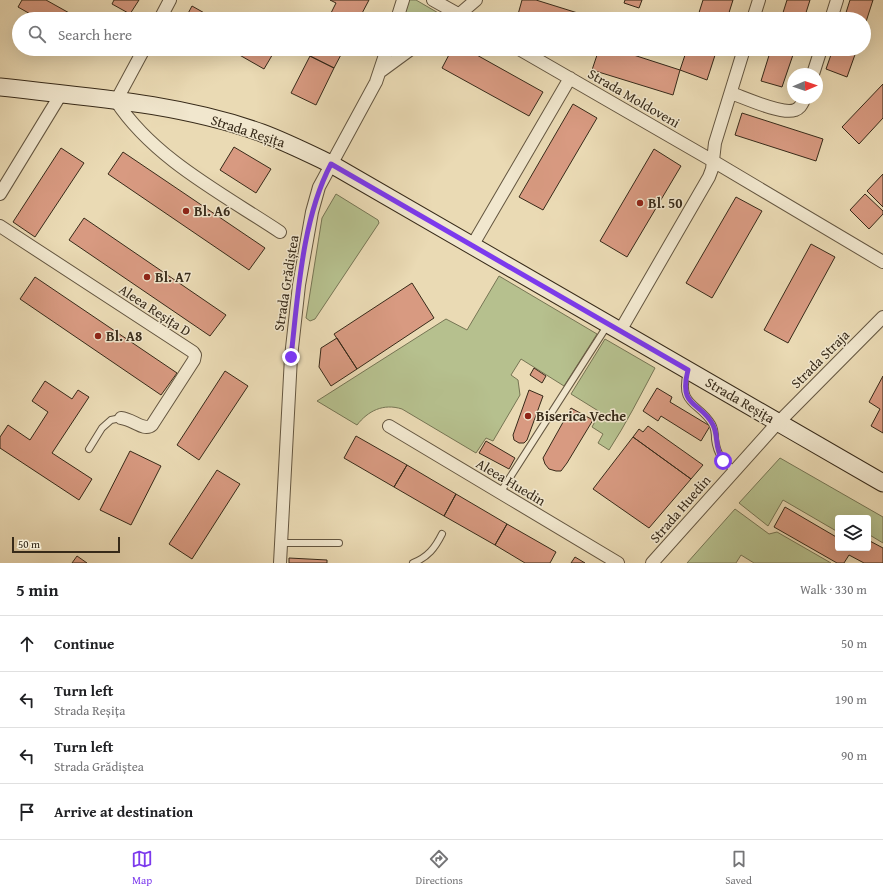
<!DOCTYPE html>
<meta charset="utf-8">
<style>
body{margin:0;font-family:"Gentium Book Plus",serif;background:#f6f6f6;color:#202124}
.controls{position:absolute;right:12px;bottom:12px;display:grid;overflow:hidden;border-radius:4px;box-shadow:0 4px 16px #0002}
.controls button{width:36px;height:36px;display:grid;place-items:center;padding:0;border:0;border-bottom:1px solid #e0e0e0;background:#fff;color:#202124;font:20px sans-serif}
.compass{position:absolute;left:787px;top:68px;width:36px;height:36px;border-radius:50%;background:#fff;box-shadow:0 4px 16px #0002;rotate:88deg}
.scale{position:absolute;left:12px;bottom:10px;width:108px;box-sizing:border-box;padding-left:4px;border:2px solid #372a19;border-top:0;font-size:11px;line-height:14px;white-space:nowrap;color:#372a19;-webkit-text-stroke:3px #f1e7ce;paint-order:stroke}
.stop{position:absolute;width:12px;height:12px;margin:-9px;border:3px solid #7c3aed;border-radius:50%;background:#fff}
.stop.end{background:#7c3aed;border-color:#fff;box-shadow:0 1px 4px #0008}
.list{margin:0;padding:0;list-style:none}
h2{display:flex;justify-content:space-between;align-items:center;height:52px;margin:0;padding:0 16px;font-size:17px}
h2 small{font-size:13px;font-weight:400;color:#757577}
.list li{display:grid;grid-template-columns:26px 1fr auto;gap:12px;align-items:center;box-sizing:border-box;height:56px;padding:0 16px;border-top:1px solid #e0e0e0}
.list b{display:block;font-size:15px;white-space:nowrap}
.list p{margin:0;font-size:13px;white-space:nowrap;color:#757577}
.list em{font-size:13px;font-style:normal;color:#757577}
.icon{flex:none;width:22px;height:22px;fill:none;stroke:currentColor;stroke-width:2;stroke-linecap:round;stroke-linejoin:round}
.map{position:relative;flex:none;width:883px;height:563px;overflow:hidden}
.search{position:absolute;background:#fff;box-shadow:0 4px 16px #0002;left:12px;right:12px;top:12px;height:44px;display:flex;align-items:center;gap:10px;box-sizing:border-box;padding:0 14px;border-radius:22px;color:#757577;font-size:15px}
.sheet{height:276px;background:#fff}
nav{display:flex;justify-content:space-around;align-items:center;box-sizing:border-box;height:56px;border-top:1px solid #e0e0e0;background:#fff;font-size:11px;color:#757577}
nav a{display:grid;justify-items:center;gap:2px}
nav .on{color:#7c3aed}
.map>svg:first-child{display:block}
.green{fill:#b6c08e;stroke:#767554}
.building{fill:#d89a81;stroke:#372a19}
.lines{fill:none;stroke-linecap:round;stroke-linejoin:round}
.lane-casing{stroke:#645640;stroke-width:8}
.street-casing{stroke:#645640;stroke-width:14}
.secondary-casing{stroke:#372a19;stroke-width:19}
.lane{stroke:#f1e7ce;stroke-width:6}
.street{stroke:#f1e7ce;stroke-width:12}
.secondary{stroke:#f1e7ce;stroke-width:17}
.route{stroke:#7c3aed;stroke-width:5}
.poi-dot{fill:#8f2418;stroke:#f1e7ce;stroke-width:1.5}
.labels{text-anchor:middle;stroke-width:3;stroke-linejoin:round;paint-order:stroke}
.street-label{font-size:14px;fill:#372a19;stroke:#f1e7ce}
.poi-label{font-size:14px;font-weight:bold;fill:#372a19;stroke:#f1e7ce;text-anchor:start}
</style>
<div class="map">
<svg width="883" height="563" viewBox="0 0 883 563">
<rect width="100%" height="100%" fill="#eadab4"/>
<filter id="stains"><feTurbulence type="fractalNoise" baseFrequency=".005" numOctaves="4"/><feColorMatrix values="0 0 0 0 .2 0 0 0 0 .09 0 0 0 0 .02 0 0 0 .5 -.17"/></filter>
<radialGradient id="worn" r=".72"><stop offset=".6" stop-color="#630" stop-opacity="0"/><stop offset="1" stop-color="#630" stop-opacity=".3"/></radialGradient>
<path class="green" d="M 409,0 L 416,0 L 440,14 L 434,19 L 403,19 Z
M 336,194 L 378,220 L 379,223 L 315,319 L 310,321 L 306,318 L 322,218 Z
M 499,276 L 597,334 L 564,386 L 521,359 L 511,375 L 518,380 L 520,395 L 493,441 L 486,438 L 476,453 L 402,409 C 383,403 368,411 357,425 L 317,401 L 446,319 L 467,330 Z
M 605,339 L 655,368 C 640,396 626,424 609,450 L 598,443 L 603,434 L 592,427 L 600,412 L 571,394 Z
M 780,458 L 883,517 L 883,543 L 868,534 L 868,518 L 838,518 L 838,532 L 783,500 L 768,526 L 739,503 Z
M 735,509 L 769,534 L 777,532 L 831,563 L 754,563 L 741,555 L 736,563 L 687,563 Z"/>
<path class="building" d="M 22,0 L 46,0 L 80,19 L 39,19 L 18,7 Z
M 114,0 L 139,0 L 130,14 L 112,4 Z
M 330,0 L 369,0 L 359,19 L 328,19 L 336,3 Z
M 522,0 L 536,0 L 597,19 L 521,19 L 517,18 Z
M 625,0 L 642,0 L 639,8 L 624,3 Z
M 703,0 L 733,0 L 727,19 L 697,19 Z
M 787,0 L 810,0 L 804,19 L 781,19 Z
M 850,0 L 873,0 L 864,28 L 864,19 L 844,19 Z
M 192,6 L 215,19 L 185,19 Z
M 91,49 L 104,49 L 101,55 Z
M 229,49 L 268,49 L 274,52 L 264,69 Z
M 313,49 L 344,49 L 334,68 L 310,56 Z
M 452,49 L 466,49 L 543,92 L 529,116 L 442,68 Z
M 599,49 L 615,49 L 680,70 L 673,95 L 592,70 Z
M 687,49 L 717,49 L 707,80 L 680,70 Z
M 771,49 L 795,49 L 782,87 L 761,81 Z
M 833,49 L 857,49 L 847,77 L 826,69 Z
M 310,56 L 334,68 L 316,105 L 291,93 Z
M 883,84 L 883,118 L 859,144 L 842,127 Z
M 573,104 L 597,118 L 543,210 L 519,197 Z
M 742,113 L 823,139 L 816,161 L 735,135 Z
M 234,147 L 271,169 L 256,193 L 220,170 Z
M 61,148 L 84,163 L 35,237 L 13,222 Z
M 654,149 L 681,166 L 627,257 L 600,241 Z
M 123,152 L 265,248 L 249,270 L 108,174 Z
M 883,174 L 883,207 L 867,191 Z
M 865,194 L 883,211 L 883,214 L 869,229 L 850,210 Z
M 736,197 L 762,211 L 712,298 L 686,283 Z
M 84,218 L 226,315 L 210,336 L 69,240 Z
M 811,244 L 835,257 L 788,343 L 764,330 Z
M 35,277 L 177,373 L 161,395 L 20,299 Z
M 412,283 L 434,318 L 357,369 L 334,334 Z
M 337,338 L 357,369 L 331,386 L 319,367 L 321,348 Z
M 534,368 L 546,376 L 542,383 L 530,375 Z
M 225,371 L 248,386 L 199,460 L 177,445 Z
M 883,376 L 883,433 L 871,426 L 880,409 L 869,402 Z
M 45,381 L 72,399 L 78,390 L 89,397 L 52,453 L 92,479 L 79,500 L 0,448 L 0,437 L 8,425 L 30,440 L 48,412 L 32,401 Z
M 657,388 L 672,397 L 670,402 L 710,426 L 701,441 L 661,416 L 658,421 L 643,411 Z
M 529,390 L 543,396 L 527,440 L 524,443 L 519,443 L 514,440 L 513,435 Z
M 571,408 L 593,420 L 567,463 L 561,471 L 556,471 L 549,469 L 545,464 L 543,458 Z
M 648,426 L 703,465 L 691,479 L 633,437 L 639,429 L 643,432 Z
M 356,436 L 407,465 L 394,487 L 344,458 Z
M 633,437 L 691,479 L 649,528 L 593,489 Z
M 486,441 L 515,458 L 509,469 L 479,453 Z
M 130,451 L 161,466 L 131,525 L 100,510 Z
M 407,465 L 456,494 L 444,516 L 394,487 Z
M 217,470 L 240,484 L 192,559 L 169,544 Z
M 456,494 L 507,524 L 495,545 L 444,516 Z
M 785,507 L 838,538 L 838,548 L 868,548 L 868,540 L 883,548 L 883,563 L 864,563 L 849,555 L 844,563 L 837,563 L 774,527 Z
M 507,524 L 556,552 L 550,563 L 525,563 L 495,545 Z
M 77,556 L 87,563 L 72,563 Z
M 575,557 L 585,563 L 571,563 Z
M 289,558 L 327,560 L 327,563 L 289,563 Z"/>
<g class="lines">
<g class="lane-casing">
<path id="lane" d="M 687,372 C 678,406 699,402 712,424 C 715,429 715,434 715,439 C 717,455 723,461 734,470
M 89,449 L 102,428 L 111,420 L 121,418
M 500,493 L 607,326
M 281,543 L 339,543
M 413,563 C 428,557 435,548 442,534"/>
</g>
<g class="street-casing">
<path id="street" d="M 433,0 L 467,19
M 455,18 L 476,0
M 160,19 L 170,0
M 397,19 L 403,0
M 753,19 L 759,0
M 831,19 L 837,0
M 144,49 L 116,101 C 154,159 223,194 280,232
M 519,49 L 713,161 L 883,262
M 381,71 L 411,49
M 813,74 L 821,49
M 731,93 C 745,98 782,115 795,110 C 801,108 802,103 805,98
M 0,194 L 61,94
M 0,226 L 193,352 L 195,355 L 194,360 L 152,425 C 144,432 133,419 121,418
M 472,246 L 570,78
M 620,331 L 709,177 L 712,169 L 715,143 L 744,49
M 389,426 L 618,563
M 280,563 L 291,357 L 299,285 L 312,212 L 319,187 L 376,82 L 387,49
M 652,563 L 772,429 L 883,317"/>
</g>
<g class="secondary-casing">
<path id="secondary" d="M 0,87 C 87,97 179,103 262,133 C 286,142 308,153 331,164 L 883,483"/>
</g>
<use href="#lane" class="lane"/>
<use href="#street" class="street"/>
<use href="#secondary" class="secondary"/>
</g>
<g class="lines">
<path class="route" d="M 291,357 C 298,295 302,219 331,164 L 688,370 C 678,409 701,401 713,425 C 719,437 714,448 723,461"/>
</g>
<g class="poi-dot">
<circle cx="640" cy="203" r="4"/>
<circle cx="186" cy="211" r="4"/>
<circle cx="147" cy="277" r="4"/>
<circle cx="98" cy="336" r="4"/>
<circle cx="528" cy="416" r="4"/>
</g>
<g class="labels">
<g class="street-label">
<text transform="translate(634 98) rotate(30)" y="5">Strada Moldoveni</text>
<text transform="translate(248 131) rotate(18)" y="5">Strada Reșița</text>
<text transform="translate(286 283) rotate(-81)" y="5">Strada Grădiștea</text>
<text transform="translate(155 310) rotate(33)" y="5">Aleea Reșița D</text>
<text transform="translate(820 359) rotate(-45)" y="5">Strada Straja</text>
<text transform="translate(740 400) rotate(30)" y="5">Strada Reșița</text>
<text transform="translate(511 482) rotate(31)" y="5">Aleea Huedin</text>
<text transform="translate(680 509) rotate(-49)" y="5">Strada Huedin</text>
</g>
<g class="poi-label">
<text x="648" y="208">Bl. 50</text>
<text x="194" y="216">Bl. A6</text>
<text x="155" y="282">Bl. A7</text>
<text x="106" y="341">Bl. A8</text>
<text x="536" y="421">Biserica Veche</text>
</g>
</g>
<rect width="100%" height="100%" filter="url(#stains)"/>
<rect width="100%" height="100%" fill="url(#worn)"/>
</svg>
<div class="controls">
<button><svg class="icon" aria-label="layers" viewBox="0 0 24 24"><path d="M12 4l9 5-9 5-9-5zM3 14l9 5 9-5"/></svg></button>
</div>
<svg class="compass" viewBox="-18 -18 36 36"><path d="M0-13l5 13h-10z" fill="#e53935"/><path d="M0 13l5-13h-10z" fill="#757577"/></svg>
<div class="scale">50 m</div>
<div class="stop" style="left:723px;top:461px"></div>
<div class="stop end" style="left:291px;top:357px"></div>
<div class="search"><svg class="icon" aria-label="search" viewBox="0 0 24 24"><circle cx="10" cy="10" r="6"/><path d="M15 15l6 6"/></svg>Search here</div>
</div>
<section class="sheet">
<h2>5 min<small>Walk · 330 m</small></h2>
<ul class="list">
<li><svg class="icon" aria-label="ahead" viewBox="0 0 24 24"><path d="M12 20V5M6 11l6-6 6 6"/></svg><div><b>Continue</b></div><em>50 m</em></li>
<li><svg class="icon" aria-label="left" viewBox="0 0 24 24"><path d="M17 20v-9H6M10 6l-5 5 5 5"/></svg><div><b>Turn left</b><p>Strada Reșița</p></div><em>190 m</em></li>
<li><svg class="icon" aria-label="left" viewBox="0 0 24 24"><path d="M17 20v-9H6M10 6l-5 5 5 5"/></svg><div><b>Turn left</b><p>Strada Grădiștea</p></div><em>90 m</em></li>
<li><svg class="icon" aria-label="arrive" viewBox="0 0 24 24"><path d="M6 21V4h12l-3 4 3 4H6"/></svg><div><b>Arrive at destination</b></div></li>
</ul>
</section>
<nav>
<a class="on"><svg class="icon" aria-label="map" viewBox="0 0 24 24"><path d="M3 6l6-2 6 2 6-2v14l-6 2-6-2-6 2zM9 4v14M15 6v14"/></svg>Map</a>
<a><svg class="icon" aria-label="directions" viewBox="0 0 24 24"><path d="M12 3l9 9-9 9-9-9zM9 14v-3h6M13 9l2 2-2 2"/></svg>Directions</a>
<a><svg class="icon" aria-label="saved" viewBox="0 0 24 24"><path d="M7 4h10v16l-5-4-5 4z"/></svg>Saved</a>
</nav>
